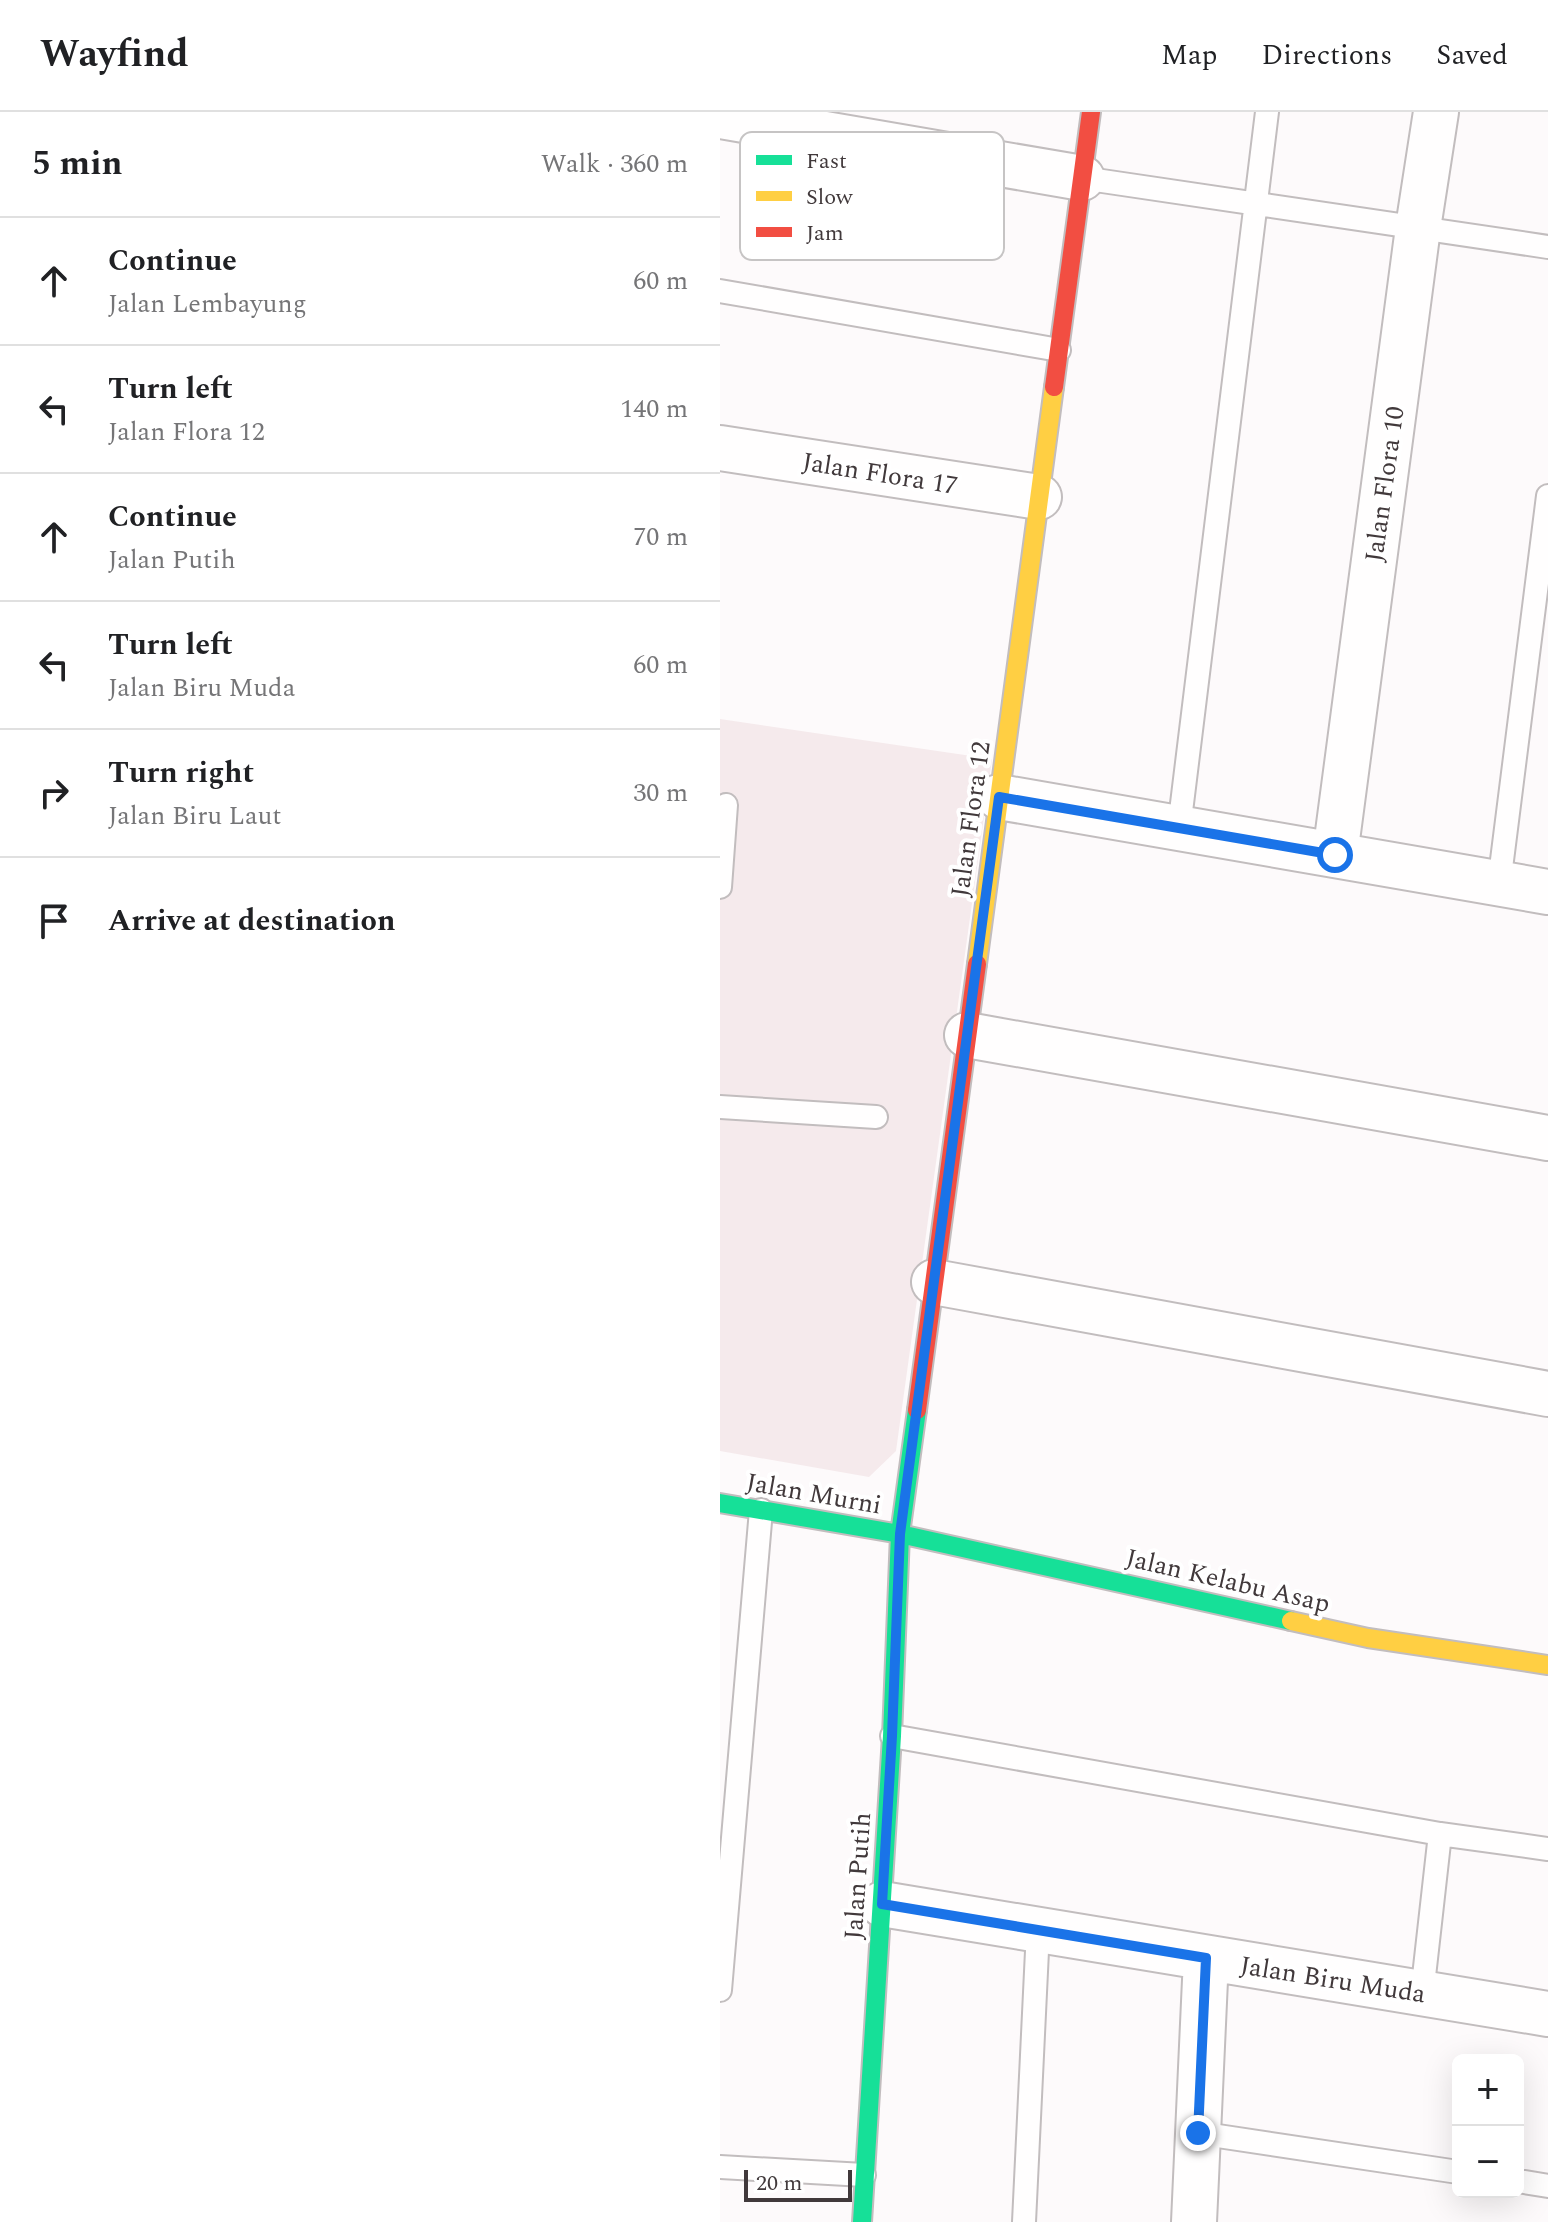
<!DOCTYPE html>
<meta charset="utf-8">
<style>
body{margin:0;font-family:Spectral,serif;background:#f6f6f6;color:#202124}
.controls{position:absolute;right:24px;bottom:24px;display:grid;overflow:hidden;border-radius:12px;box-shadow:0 8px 32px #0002}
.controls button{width:72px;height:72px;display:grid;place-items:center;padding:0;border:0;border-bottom:2px solid #e0e0e0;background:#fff;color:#202124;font:40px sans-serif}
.scale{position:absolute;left:24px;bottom:20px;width:108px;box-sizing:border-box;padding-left:8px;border:4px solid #41393b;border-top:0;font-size:22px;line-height:28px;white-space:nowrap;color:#41393b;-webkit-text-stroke:6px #fff;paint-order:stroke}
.stop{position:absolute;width:24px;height:24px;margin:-18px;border:6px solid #1a73e8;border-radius:50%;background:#fff}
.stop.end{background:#1a73e8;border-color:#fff;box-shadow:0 2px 8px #0008}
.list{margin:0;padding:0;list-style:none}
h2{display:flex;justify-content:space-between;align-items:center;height:104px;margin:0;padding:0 32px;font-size:34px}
h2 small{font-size:26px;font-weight:400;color:#757577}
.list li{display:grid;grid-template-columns:52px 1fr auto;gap:24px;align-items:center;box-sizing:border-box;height:128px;padding:0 32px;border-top:2px solid #e0e0e0}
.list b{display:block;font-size:30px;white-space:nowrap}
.list p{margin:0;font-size:26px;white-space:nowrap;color:#757577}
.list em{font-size:26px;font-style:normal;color:#757577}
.icon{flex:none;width:44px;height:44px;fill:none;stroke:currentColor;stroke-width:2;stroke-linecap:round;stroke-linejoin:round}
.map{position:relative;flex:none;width:828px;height:2110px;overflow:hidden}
header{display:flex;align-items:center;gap:48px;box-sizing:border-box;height:112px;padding:0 40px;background:#fff;border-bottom:2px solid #e0e0e0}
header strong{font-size:38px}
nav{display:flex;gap:44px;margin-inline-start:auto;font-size:28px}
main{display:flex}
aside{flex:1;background:#fff}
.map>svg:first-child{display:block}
.built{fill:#f5eaec}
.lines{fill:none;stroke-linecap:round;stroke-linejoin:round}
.lane-casing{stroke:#c2bdbe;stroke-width:26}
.street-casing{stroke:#c2bdbe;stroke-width:48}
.fast-casing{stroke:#c2bdbe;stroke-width:22}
.slow-casing{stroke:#c2bdbe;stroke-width:22}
.jam-casing{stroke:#c2bdbe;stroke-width:22}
.lane{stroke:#fffefe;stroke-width:22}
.street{stroke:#fffefe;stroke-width:44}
.fast{stroke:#16e098;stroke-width:18}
.slow{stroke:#ffcf43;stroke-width:18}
.jam{stroke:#f24e42;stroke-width:18}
.route{stroke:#1a73e8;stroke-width:10}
.labels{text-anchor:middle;stroke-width:8;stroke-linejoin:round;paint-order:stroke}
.street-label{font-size:26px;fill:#41393b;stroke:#fff}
.key{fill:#fff;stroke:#c6c4c4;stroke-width:2}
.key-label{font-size:22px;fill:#41393b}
</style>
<header>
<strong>Wayfind</strong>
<nav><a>Map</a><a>Directions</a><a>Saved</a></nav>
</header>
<main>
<aside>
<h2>5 min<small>Walk · 360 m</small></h2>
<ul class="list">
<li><svg class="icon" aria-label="ahead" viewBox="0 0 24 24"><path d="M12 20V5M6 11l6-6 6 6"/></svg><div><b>Continue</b><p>Jalan Lembayung</p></div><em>60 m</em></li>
<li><svg class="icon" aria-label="left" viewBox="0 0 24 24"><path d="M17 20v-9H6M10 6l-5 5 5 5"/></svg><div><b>Turn left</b><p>Jalan Flora 12</p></div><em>140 m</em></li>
<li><svg class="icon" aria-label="ahead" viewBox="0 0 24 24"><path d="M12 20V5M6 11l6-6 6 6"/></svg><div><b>Continue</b><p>Jalan Putih</p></div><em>70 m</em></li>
<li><svg class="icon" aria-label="left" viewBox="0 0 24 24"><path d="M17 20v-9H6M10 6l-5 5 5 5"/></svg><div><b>Turn left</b><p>Jalan Biru Muda</p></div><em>60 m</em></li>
<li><svg class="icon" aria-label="right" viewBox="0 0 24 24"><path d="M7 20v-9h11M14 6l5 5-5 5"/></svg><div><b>Turn right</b><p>Jalan Biru Laut</p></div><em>30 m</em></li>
<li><svg class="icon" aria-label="arrive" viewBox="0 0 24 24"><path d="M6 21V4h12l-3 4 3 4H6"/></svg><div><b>Arrive at destination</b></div></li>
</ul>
</aside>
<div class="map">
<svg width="828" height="2110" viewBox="0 0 828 2110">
<rect width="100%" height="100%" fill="#fdfafb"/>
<path class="built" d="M 0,607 L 272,647 L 176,1339 L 149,1365 L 0,1339 Z"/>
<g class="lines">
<g class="lane-casing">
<path id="lane" d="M 362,66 L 828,135
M 0,179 L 339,238
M 459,716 L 547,0
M 779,772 L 828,384
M 0,775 L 6,693
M 0,995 L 156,1005
M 172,1624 L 720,1722 L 828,1737
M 0,1878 L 41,1398
M 702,1882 L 720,1722
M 478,2021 L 738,2060
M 0,2055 L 144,2063
M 798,2069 L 828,2074
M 304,2110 L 318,1818"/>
</g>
<g class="street-casing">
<path id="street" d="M 0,4 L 362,66
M 0,336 L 319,385
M 279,685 L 828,780
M 615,743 L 698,116 L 716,0
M 247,923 L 828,1026
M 214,1170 L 828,1282
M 162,1792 L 828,1902
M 474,2110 L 486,1846"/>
</g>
<g class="fast-casing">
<path id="fast" d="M 0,1391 L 180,1422 L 571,1509
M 142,2110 L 172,1624 L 180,1422 L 197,1298"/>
</g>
<g class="slow-casing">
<path id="slow" d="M 257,852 L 334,275
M 571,1509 L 648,1526 L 828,1553"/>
</g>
<g class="jam-casing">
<path id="jam" d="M 334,275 L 371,0
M 197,1298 L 257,852"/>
</g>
<use href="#lane" class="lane"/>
<use href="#street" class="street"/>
<use href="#fast" class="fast"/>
<use href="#slow" class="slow"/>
<use href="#jam" class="jam"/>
</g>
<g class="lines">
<path class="route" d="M 478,2021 L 486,1846 L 162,1792 L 172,1624 L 180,1422 L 279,685 L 615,743"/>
</g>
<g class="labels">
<g class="street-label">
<text transform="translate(160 361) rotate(9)" y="9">Jalan Flora 17</text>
<text transform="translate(664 372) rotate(-82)" y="9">Jalan Flora 10</text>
<text transform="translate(250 707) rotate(-82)" y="9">Jalan Flora 12</text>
<text transform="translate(94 1381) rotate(10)" y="9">Jalan Murni</text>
<text transform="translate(508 1468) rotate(13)" y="9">Jalan Kelabu Asap</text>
<text transform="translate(137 1764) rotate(-86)" y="9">Jalan Putih</text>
<text transform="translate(613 1867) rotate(9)" y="9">Jalan Biru Muda</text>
</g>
</g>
<rect x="20" y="20" width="264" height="128" rx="12" class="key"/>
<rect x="36" y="43" width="36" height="10" fill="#16e098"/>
<rect x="36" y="79" width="36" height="10" fill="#ffcf43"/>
<rect x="36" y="115" width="36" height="10" fill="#f24e42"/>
<g class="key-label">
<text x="86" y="56">Fast</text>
<text x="86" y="92">Slow</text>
<text x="86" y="128">Jam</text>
</g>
</svg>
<div class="controls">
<button>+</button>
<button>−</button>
</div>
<div class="scale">20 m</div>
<div class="stop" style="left:615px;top:743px"></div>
<div class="stop end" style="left:478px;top:2021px"></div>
</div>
</main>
